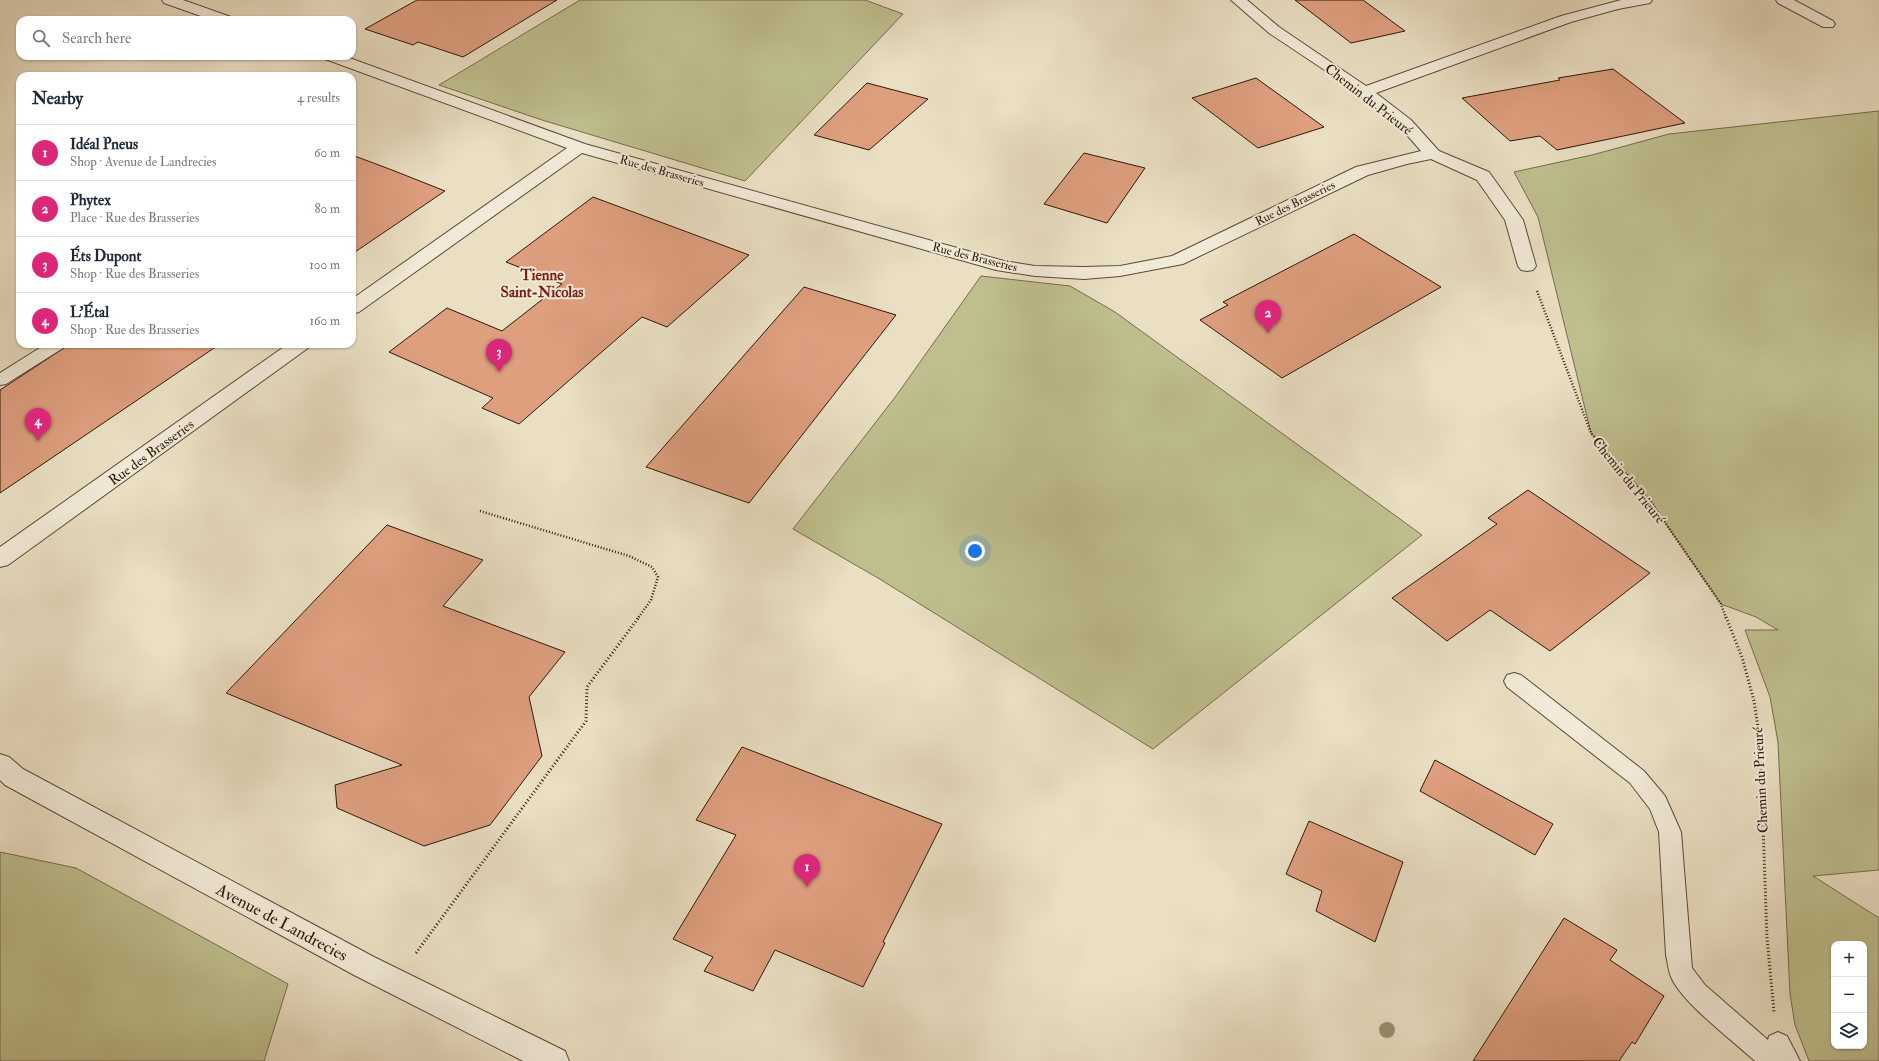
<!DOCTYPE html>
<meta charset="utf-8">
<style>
body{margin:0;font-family:"IM FELL Double Pica",serif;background:#f6f6f7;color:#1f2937}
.controls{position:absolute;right:12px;bottom:12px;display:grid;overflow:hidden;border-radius:8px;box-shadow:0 1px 3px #0004}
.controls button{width:36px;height:36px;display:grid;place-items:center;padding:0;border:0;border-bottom:1px solid #e0e1e3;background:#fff;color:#1f2937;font:20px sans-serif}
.you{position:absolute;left:975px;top:551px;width:14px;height:14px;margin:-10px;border:3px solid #fff;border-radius:50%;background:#1a73e8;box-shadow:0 0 0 6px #1a73e833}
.badge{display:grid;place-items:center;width:26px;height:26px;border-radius:50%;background:#db2777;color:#fff;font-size:13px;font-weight:700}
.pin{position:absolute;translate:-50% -33px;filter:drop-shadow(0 1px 2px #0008)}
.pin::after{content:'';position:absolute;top:21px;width:14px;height:12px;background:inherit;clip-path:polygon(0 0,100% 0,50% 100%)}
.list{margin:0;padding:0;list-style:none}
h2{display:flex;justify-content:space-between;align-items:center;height:52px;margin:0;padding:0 16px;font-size:17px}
h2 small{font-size:13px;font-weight:400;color:#747a83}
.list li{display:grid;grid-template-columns:26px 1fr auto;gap:12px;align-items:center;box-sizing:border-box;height:56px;padding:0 16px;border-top:1px solid #e0e1e3}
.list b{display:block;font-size:15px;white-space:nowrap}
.list p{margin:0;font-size:13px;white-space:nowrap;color:#747a83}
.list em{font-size:13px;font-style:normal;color:#747a83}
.icon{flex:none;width:22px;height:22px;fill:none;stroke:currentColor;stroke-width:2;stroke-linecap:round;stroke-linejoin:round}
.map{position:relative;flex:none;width:1879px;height:1061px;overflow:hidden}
.search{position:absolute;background:#fff;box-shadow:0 1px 3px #0004;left:16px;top:16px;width:340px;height:44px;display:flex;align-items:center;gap:10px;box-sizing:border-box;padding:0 14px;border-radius:12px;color:#747a83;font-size:15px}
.panel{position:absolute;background:#fff;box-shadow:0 1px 3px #0004;left:16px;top:72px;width:340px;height:276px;border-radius:12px}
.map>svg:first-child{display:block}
.green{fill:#bfbf8e;stroke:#766c4b;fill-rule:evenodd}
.building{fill:#de9f7f;stroke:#2d1908}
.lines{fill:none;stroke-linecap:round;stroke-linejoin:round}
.service-casing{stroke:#5c4a37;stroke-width:2}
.minor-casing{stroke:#5c4a37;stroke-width:2}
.path-far1{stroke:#2d1908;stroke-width:2.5;stroke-dasharray:1 2;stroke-linecap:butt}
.path{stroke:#2d1908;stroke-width:3;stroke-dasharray:1 2.5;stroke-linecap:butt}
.service{fill:#f1ead8;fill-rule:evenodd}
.minor{fill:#f1ead8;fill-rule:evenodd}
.tree{fill:#9a8e72}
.labels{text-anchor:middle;stroke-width:4;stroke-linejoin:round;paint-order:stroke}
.far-street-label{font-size:12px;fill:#2d1908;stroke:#f1ead8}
.street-label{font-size:14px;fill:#2d1908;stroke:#f1ead8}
.neighbourhood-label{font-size:15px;font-weight:bold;fill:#7a1f14;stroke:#f1ead8}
.near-street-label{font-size:17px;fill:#2d1908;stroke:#f1ead8}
</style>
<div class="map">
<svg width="1879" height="1061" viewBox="0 0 1879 1061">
<rect width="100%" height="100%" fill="#eadfc3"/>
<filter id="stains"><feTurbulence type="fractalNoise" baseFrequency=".005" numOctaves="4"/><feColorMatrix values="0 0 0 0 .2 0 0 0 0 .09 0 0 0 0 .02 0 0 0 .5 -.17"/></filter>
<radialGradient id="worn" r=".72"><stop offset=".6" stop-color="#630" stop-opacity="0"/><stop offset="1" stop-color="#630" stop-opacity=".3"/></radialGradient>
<path class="green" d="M 580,0 L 865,0 L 903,14 L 745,181 L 542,120 L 439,85 Z
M 1879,111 L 1879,870 L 1813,876 L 1879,918 L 1879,1061 L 1809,1061 L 1795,1025 L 1790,994 L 1778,742 L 1770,697 L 1745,630 L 1778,630 L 1756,617 L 1721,604 L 1651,502 L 1591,433 L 1538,217 L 1514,172 L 1592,155 L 1669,134 ZM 1834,944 L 1864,944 L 1864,1046 L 1834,1046 Z
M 981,276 L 1070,286 L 1115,312 L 1422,535 L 1153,749 L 878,578 L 793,529 L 896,396 Z
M 0,852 L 76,868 L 288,984 L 264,1061 L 0,1061 Z"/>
<path class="building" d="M 417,0 L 557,0 L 463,57 L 418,42 L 413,45 L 365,29 Z
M 1295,0 L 1363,0 L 1405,31 L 1351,43 Z
M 1613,69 L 1685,123 L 1557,150 L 1540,136 L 1510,141 L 1462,98 L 1560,80 L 1558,78 Z
M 1256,78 L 1324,127 L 1258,148 L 1192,98 Z
M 867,83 L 928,99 L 869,150 L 814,135 Z
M 1084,153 L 1145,168 L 1107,223 L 1044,204 Z
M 352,155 L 392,170 L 445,191 L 352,254 Z
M 593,197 L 749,255 L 667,327 L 642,317 L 519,424 L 482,408 L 493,398 L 389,352 L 447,308 L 502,331 L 562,284 L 506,262 Z
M 1354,234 L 1441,287 L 1282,378 L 1200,320 L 1228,305 L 1223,302 Z
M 804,287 L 896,315 L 749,503 L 646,467 Z
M 70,344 L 220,344 L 0,493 L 0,390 Z
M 1528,490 L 1650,573 L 1550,651 L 1490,610 L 1447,641 L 1392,598 L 1497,524 L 1488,518 Z
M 387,525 L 483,560 L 443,606 L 565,652 L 529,697 L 542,756 L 490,825 L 424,846 L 337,808 L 335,785 L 402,765 L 226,693 Z
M 742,747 L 942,824 L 883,942 L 885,943 L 863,987 L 775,950 L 753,991 L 704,971 L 713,957 L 673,939 L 736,835 L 696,820 Z
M 1435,760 L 1553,824 L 1535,855 L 1420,791 Z
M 1309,821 L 1403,862 L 1375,942 L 1316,911 L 1322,891 L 1286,874 Z
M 1564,918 L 1617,950 L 1610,960 L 1664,996 L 1635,1044 L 1632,1042 L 1619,1061 L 1473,1061 Z"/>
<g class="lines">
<g class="service-casing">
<path id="service" d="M 46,344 L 65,344 L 63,348 L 6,384 L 0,385 L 0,373 Z
M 1514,673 L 1521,675 L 1644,771 L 1665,796 L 1681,832 L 1692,968 L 1705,985 L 1768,1040 L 1769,1036 L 1778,1032 L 1787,1036 L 1800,1061 L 1755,1061 C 1733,1041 1684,1004 1672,979 C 1668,971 1668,963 1666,955 L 1659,832 L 1650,809 L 1630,783 L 1507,687 L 1504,681 L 1507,675 Z"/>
</g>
<g class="minor-casing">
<path id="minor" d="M 162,0 L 183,0 L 231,17 L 233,20 L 212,20 L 164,3 Z
M 1231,0 L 1247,0 L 1279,27 L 1366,86 L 1561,16 L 1621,0 L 1652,0 L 1650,3 L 1618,9 L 1571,22 L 1376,93 L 1411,120 L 1439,151 L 1489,172 L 1523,220 L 1536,266 L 1533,270 L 1527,271 L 1521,270 L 1518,266 L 1505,220 L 1477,180 L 1431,159 L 1407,164 L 1368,175 L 1183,264 L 1120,276 L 1084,279 L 1035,276 L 996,270 L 582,153 L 359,312 L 352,314 L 352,299 L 567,148 L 325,59 L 322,56 L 344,56 L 585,144 L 1004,261 L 1035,266 L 1084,267 L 1120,266 L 1172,256 L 1356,167 L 1421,151 L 1399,126 L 1344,83 L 1269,33 Z
M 1776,0 L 1794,0 L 1833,21 L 1835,24 L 1833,27 L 1823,27 L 1778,3 Z
M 288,344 L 311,344 L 308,348 L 8,565 L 0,567 L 0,547 Z
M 0,754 L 9,757 L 23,769 L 374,957 L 565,1051 L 569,1061 L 523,1061 L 354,975 L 5,785 L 0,780 Z"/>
</g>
<path class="path-far1" d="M 1537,291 L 1591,433 L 1651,502 L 1721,604 L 1726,618
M 480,511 L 629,556 L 652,567 L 658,577 L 651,600 L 638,618"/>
<path class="path" d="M 1726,617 L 1742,657 L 1754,701 L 1760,740 L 1767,938 L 1774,1012
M 416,953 L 586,721 L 587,687 L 639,617"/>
<use href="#service" class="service"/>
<use href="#minor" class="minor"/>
</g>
<circle class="tree" cx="1387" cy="1030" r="8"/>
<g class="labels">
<g class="far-street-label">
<text transform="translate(662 171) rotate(16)" y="4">Rue des Brasseries</text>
<text transform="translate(1295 203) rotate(-26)" y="4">Rue des Brasseries</text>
<text transform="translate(975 257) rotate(14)" y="4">Rue des Brasseries</text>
</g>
<g class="street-label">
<text transform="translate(1369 99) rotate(38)" y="5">Chemin du Prieuré</text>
<text transform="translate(151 452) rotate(-36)" y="5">Rue des Brasseries</text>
<text transform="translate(1629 480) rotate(51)" y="5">Chemin du Prieuré</text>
<text transform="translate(1760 780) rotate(-93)" y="5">Chemin du Prieuré</text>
</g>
<g class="neighbourhood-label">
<text x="542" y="280">Tienne<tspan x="542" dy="17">Saint-Nicolas</tspan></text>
</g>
<g class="near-street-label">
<text transform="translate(282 922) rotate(28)" y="6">Avenue de Landrecies</text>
</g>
</g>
<rect width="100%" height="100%" filter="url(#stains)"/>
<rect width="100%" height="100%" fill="url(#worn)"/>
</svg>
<div class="controls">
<button>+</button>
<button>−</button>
<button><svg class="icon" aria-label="layers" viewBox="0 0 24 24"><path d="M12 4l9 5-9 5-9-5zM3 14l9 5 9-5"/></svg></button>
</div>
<div class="you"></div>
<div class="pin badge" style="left:807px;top:887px">1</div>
<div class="pin badge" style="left:1268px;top:333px">2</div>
<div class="pin badge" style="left:499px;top:372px">3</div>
<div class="pin badge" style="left:38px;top:441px">4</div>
<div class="search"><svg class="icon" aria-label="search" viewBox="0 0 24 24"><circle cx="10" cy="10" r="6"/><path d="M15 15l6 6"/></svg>Search here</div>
<section class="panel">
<h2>Nearby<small>4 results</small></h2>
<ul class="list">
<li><span class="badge">1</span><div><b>Idéal Pneus</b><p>Shop · Avenue de Landrecies</p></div><em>60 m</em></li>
<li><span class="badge">2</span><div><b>Phytex</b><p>Place · Rue des Brasseries</p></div><em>80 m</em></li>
<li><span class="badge">3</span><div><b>Éts Dupont</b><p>Shop · Rue des Brasseries</p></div><em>100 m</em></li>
<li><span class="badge">4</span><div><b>L'Étal</b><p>Shop · Rue des Brasseries</p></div><em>160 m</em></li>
</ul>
</section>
</div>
